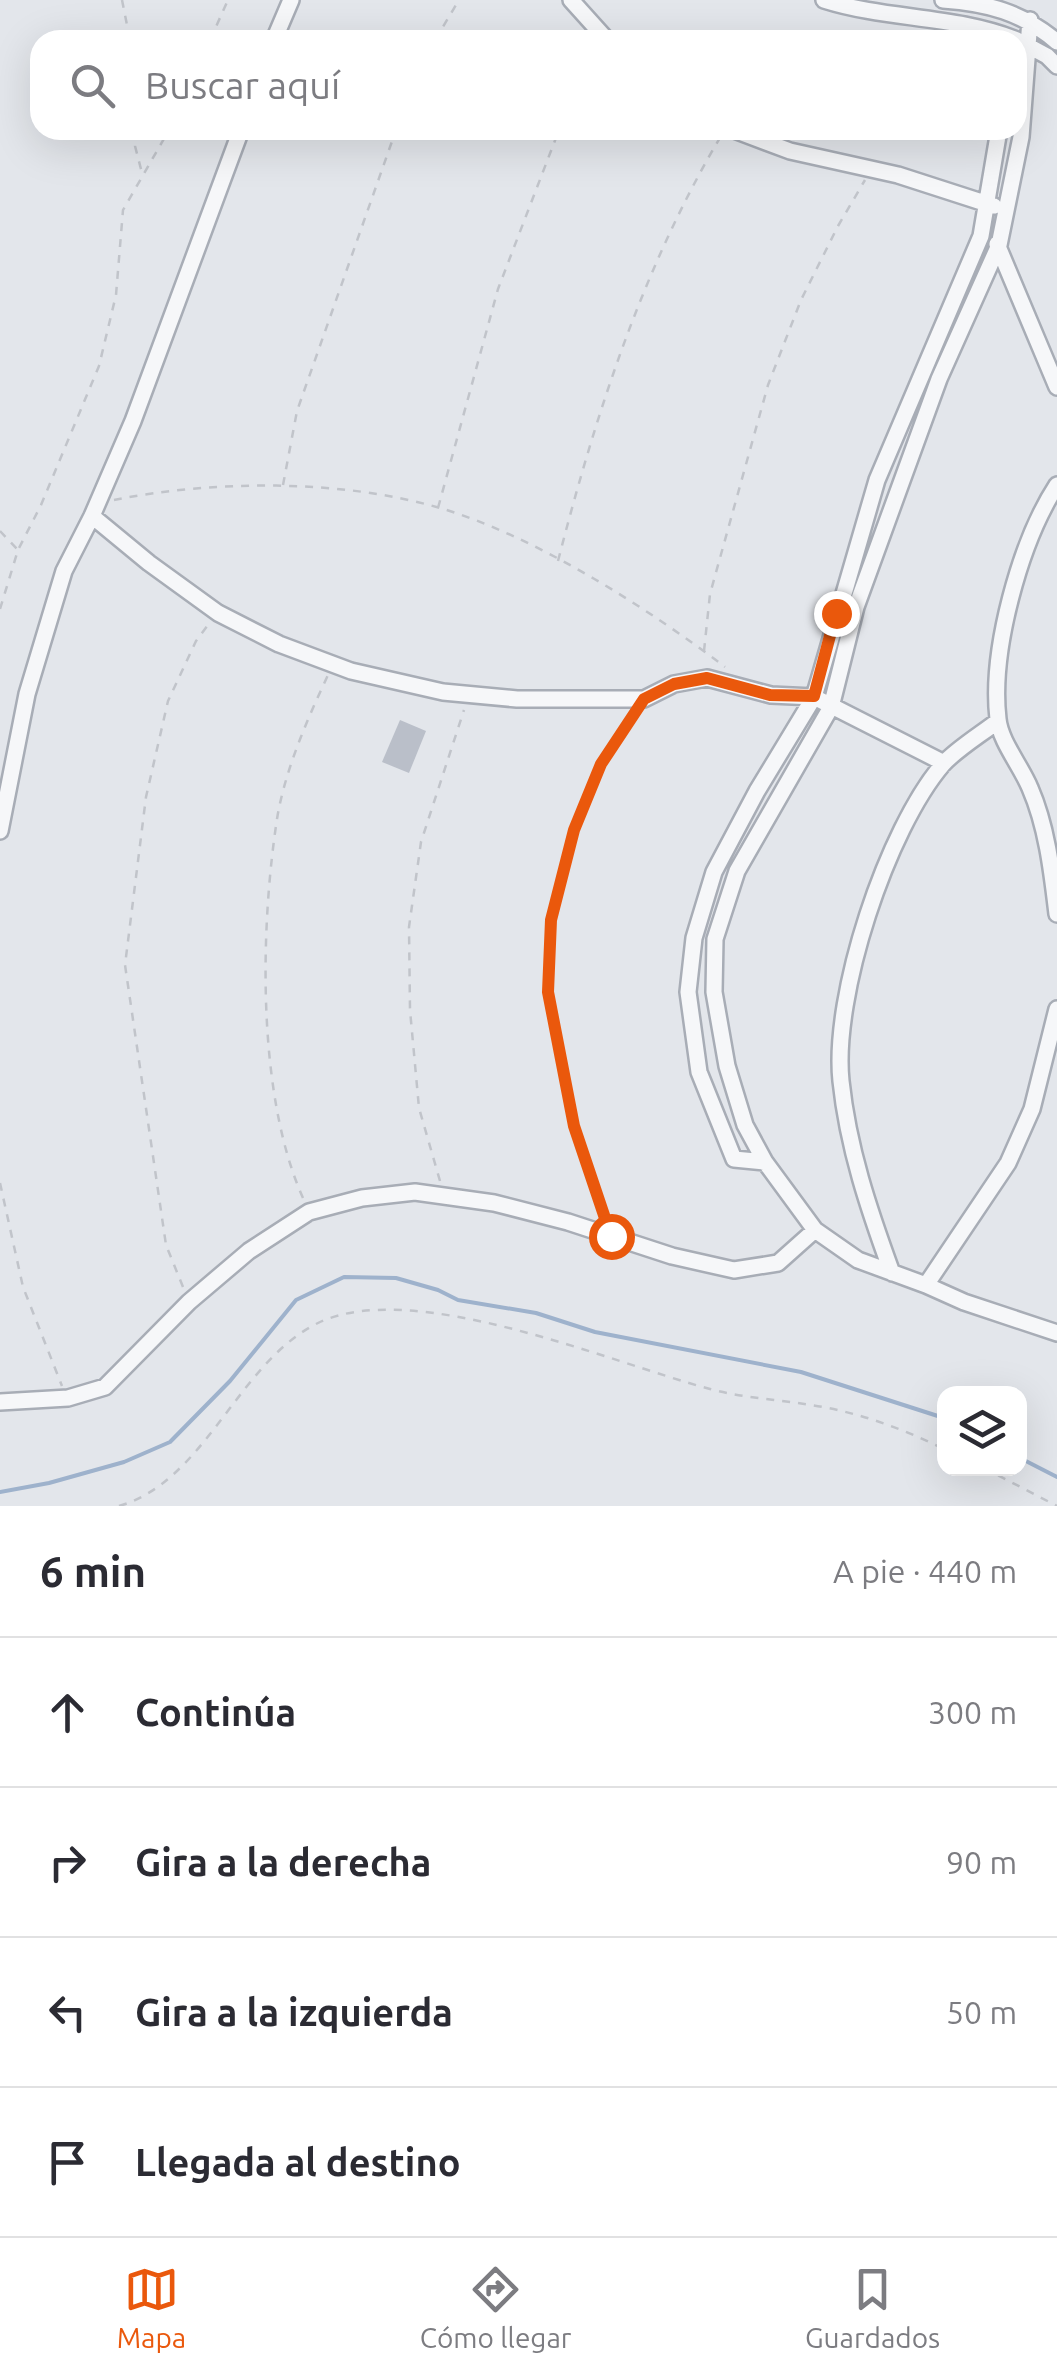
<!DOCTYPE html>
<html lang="es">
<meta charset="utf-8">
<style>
body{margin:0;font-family:Ubuntu,sans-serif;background:#f2f2f3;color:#2b2b33}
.controls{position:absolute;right:30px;bottom:30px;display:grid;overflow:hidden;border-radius:20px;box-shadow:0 10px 40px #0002}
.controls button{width:90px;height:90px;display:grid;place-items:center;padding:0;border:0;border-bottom:2px solid #e1e1e2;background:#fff;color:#2b2b33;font:50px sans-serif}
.stop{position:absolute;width:30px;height:30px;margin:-22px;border:8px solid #ea580c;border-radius:50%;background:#fff}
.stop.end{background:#ea580c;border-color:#fff;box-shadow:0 2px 10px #0008}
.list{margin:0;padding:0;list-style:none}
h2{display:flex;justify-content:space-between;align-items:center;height:130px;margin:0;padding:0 40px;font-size:42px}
h2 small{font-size:32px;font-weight:400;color:#7c7c81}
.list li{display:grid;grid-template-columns:65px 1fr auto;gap:30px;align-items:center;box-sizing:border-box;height:150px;padding:0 40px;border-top:2px solid #e1e1e2}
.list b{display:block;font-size:38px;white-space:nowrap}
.list em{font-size:32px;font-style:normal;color:#7c7c81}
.icon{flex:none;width:55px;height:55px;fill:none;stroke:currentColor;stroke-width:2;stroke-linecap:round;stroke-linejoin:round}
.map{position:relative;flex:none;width:1057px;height:1506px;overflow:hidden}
.search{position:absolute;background:#fff;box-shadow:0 10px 40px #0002;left:30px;right:30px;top:30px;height:110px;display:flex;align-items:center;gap:25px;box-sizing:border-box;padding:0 35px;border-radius:30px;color:#7c7c81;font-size:38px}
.sheet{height:730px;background:#fff}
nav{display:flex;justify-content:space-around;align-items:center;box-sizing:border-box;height:140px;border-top:2px solid #e1e1e2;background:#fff;font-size:28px;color:#7c7c81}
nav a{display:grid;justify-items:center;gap:5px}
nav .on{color:#ea580c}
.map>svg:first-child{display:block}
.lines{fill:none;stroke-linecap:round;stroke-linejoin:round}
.stream{stroke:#9eb2cc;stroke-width:4}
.building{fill:#babfc9}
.minor-casing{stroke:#a8adb6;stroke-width:20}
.path{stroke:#c1c4ca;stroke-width:2.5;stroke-dasharray:8 8;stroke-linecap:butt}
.minor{stroke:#f6f7f9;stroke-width:15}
.route{stroke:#ea580c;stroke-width:12}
</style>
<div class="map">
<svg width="1057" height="1506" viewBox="0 0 1057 1506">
<rect width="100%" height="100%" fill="#e3e6eb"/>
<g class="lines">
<path class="stream" d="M 1020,1458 L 1057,1477
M 0,1492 L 49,1483 L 124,1462 L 170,1442 L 230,1381 L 296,1300 L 344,1277 L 396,1278 L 438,1290 L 458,1300 L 536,1313 L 595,1332 L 801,1372 L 944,1418"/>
</g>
<path class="building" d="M 400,720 L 426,731 L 409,773 L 382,762 Z"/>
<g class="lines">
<g class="minor-casing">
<path id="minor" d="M 571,0 L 607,40
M 824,0 C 887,20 955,15 1017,40
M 943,0 C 987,3 1022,12 1057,42
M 1030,20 L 1021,137 L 999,245 L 939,379 L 856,607 L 831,707 L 737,871 L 715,939 L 714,992 L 727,1066 L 745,1125 L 765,1162 L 815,1230 L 858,1260 L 926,1285 L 1008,1163 L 1032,1109 L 1057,1009
M 274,40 L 291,0
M 1021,42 L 1047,56 L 1057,66
M 734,130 L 790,151 L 898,175 L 994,206
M 997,244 L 1057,387
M 1057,485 C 1020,542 990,651 998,719 C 1000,741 1021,766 1030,788 C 1047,827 1052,872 1057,914
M 92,516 L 149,563 L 218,613 L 279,644 L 351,671 L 443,692 L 517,699 L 644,699 L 674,684 L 707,678 L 771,695 L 814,697 L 944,763
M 0,831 L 27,694 L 64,571 L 92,516 L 133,421 L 241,130
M 765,1162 L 734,1159 L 699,1072 L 688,992 L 694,938 L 714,872 L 757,791 L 814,697 L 877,480 L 981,236 L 999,130
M 892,1273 C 869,1210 848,1148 841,1081 C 832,996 887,829 943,764 C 958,748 980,735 998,721
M 926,1285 L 964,1302 L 1057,1333
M 0,1402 L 68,1398 L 105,1387 L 189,1302 L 249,1251 L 309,1212 L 362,1198 L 415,1192 L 494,1203 L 568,1222 L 672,1256 L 734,1270 L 778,1263 L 815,1230"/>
</g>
<path class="path" d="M 122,0 L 130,40
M 210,40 L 228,0
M 435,40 L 459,0
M 137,130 L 135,146 L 142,173
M 283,485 L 297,411 L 396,130
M 114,500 C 214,480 341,479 440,508 C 535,536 646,607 725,667
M 438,508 L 498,289 L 559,130
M 0,531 L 17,549
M 558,561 C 596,413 643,267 721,136
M 0,609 L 18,550 L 41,505 L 99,366 L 116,295 L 123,210 L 169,130
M 704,651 L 710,594 L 768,385 L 801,300 L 838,226 L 865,180
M 440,1181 L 419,1108 L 410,1010 L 409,927 L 421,842 L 464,710
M 0,1183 L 23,1287 L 62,1386
M 303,1198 C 257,1095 260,930 277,819 C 285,770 307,720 328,675
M 606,1218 L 575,1126 L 560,1062 L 549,992 L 551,920 L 573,830 L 601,765 L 635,713
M 183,1287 L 166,1245 L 125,965 L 146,797 L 168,701 L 196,641 L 208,625
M 984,1468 L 1057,1506
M 119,1506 C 206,1481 238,1362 318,1323 C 413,1277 612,1363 710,1389 C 748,1399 785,1400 823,1407 C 866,1415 905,1430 944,1449"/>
<use href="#minor" class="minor"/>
</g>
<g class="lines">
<path class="route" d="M 611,1236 L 574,1126 L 548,992 L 551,920 L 574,830 L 601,764 L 644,699 L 674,684 L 707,678 L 770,695 L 814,696 L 836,613"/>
</g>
</svg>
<div class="controls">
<button><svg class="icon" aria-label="layers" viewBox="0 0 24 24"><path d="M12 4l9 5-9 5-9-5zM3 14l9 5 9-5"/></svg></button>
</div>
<div class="stop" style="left:611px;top:1236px"></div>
<div class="stop end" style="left:836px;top:613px"></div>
<div class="search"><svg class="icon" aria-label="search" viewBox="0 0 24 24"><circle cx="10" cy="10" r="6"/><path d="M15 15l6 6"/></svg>Buscar aquí</div>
</div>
<section class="sheet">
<h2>6 min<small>A pie · 440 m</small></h2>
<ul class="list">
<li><svg class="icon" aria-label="ahead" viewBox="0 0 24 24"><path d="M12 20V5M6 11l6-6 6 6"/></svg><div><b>Continúa</b></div><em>300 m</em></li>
<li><svg class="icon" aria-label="right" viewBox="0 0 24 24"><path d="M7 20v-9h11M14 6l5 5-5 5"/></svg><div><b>Gira a la derecha</b></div><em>90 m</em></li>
<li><svg class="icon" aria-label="left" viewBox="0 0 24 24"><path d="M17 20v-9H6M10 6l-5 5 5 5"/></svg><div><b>Gira a la izquierda</b></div><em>50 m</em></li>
<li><svg class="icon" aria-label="arrive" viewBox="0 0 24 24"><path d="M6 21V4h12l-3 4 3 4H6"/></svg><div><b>Llegada al destino</b></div></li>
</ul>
</section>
<nav>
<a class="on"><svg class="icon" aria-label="map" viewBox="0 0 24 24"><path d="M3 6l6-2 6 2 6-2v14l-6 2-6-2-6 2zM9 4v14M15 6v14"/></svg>Mapa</a>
<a><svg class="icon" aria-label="directions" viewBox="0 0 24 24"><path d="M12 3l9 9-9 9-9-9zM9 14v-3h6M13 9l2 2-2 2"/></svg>Cómo llegar</a>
<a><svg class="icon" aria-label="saved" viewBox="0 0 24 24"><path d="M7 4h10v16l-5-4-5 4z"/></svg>Guardados</a>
</nav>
